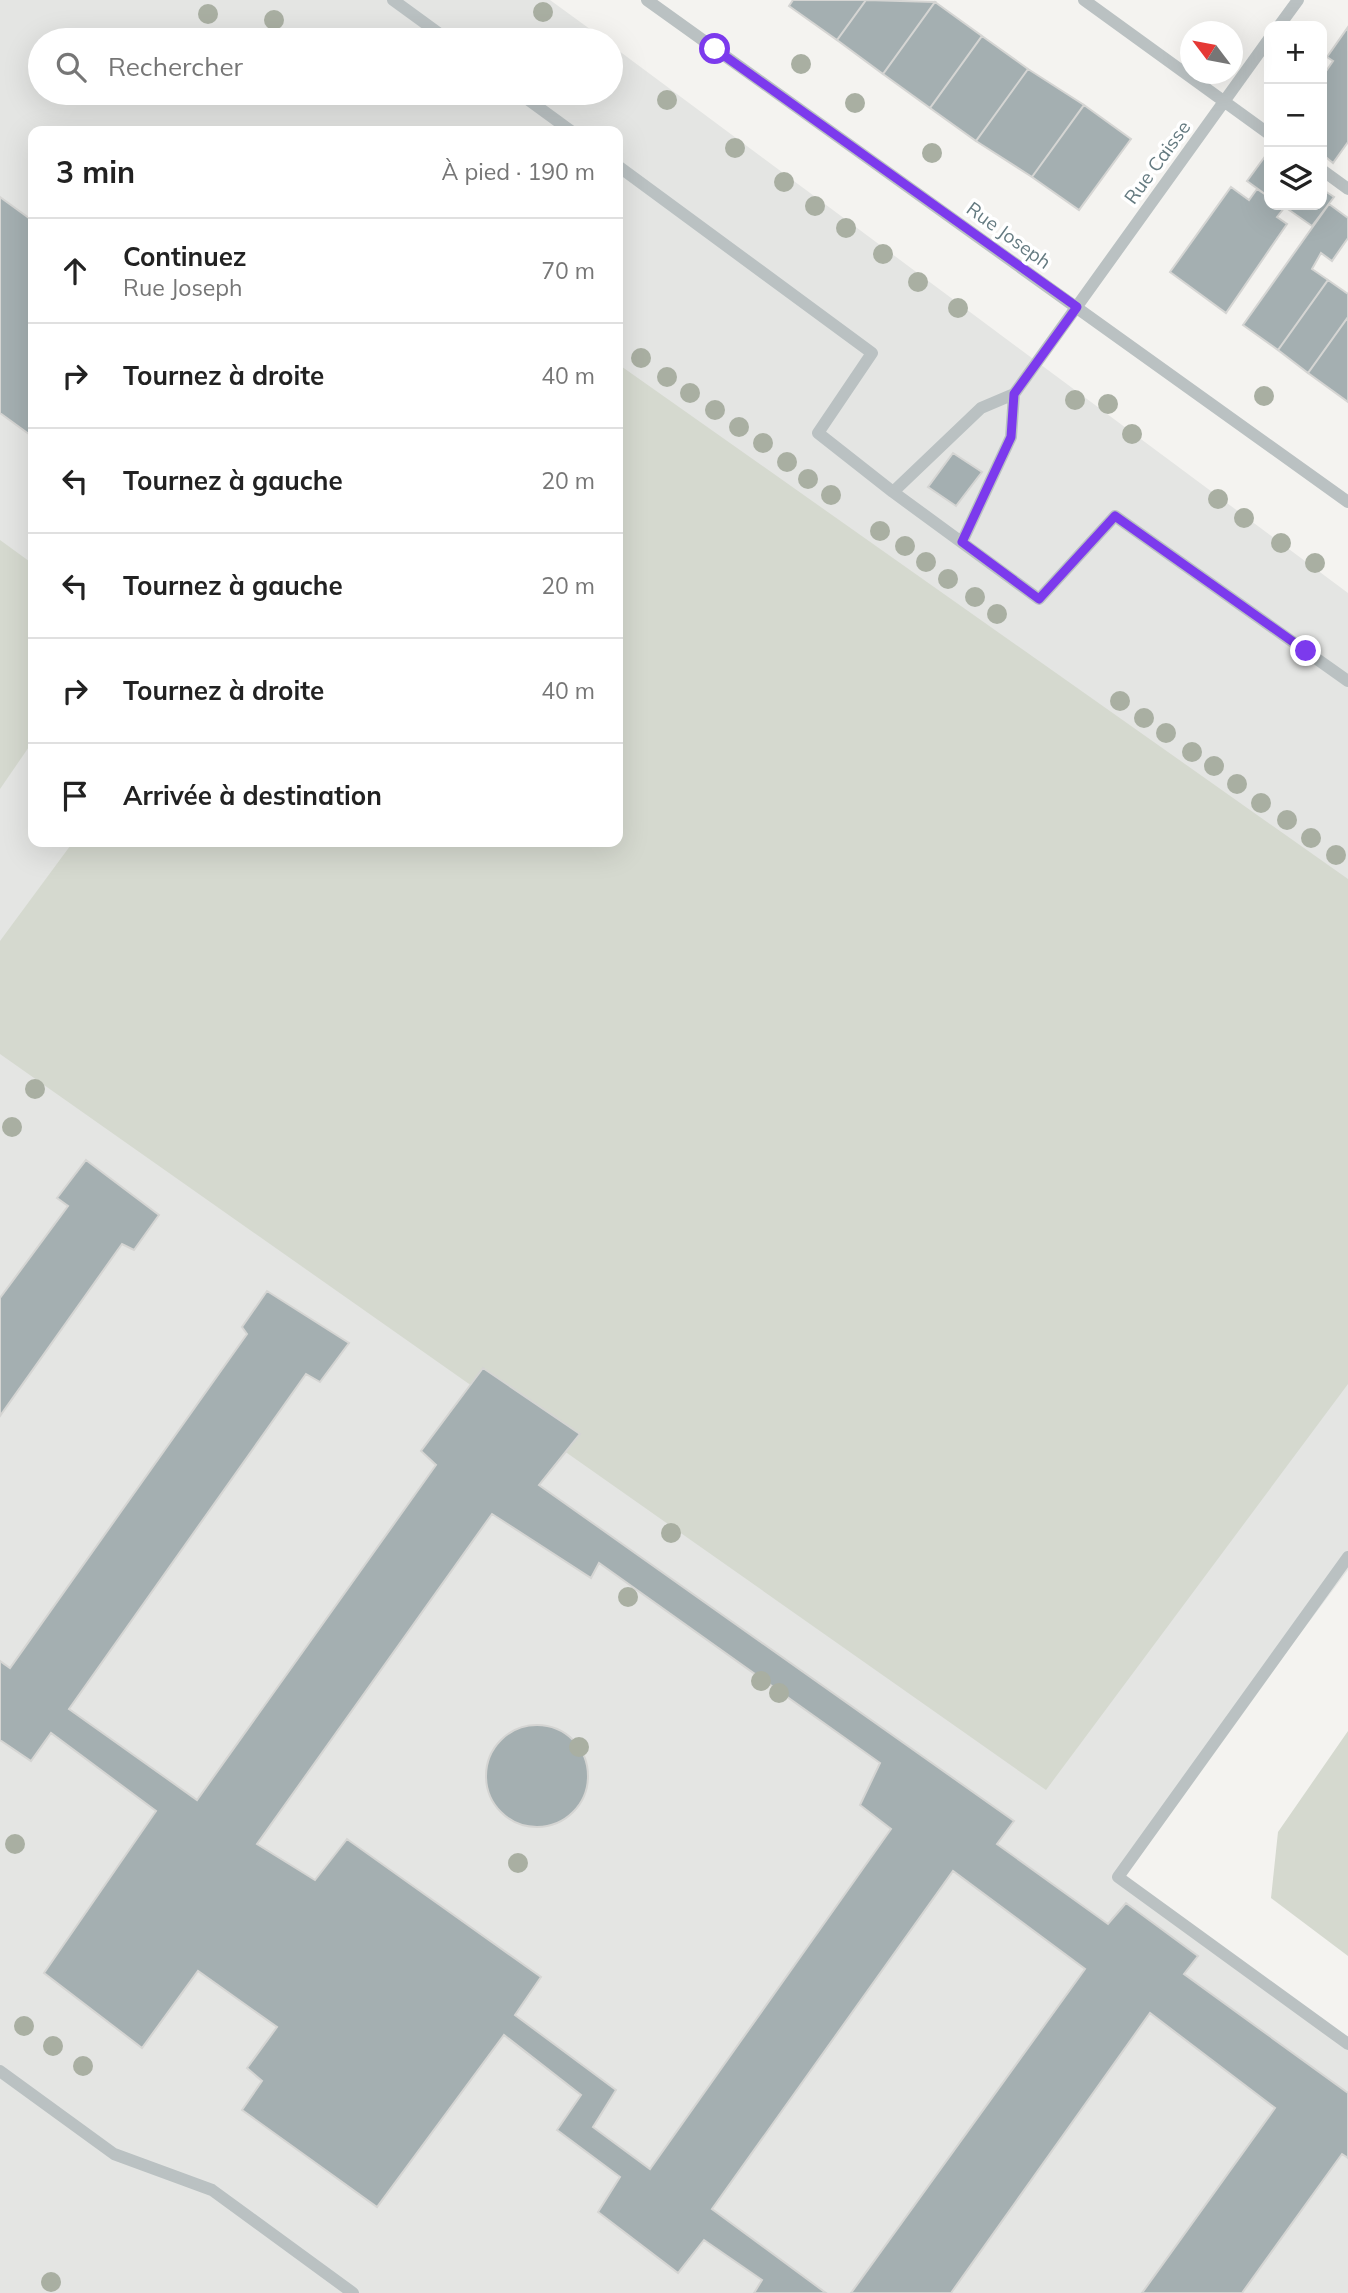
<!DOCTYPE html>
<html lang="fr">
<meta charset="utf-8">
<style>
body{margin:0;font-family:Mulish,sans-serif;background:#f6f6f6;color:#222}
.controls{position:absolute;right:21px;top:21px;display:grid;overflow:hidden;border-radius:14px;box-shadow:0 7px 28px #0002}
.controls button{width:63px;height:63px;display:grid;place-items:center;padding:0;border:0;border-bottom:2px solid #e0e0e0;background:#fff;color:#222;font:35px sans-serif}
.compass{position:absolute;left:1180px;top:21px;width:63px;height:63px;border-radius:50%;background:#fff;box-shadow:0 7px 28px #0002;rotate:302deg}
.stop{position:absolute;width:21px;height:21px;margin:-16px;border:5px solid #7c3aed;border-radius:50%;background:#fff}
.stop.end{background:#7c3aed;border-color:#fff;box-shadow:0 2px 7px #0008}
.list{margin:0;padding:0;list-style:none}
h2{display:flex;justify-content:space-between;align-items:center;height:91px;margin:0;padding:0 28px;font-size:30px}
h2 small{font-size:23px;font-weight:400;color:#767676}
.list li{display:grid;grid-template-columns:46px 1fr auto;gap:21px;align-items:center;box-sizing:border-box;height:105px;padding:0 28px;border-top:2px solid #e0e0e0}
.list b{display:block;font-size:26px;white-space:nowrap}
.list p{margin:0;font-size:23px;white-space:nowrap;color:#767676}
.list em{font-size:23px;font-style:normal;color:#767676}
.icon{flex:none;width:38px;height:38px;fill:none;stroke:currentColor;stroke-width:2;stroke-linecap:round;stroke-linejoin:round}
.map{position:relative;flex:none;width:1348px;height:2293px;overflow:hidden}
.search{position:absolute;background:#fff;box-shadow:0 7px 28px #0002;left:28px;top:28px;width:595px;height:77px;display:flex;align-items:center;gap:18px;box-sizing:border-box;padding:0 24px;border-radius:38px;color:#767676;font-size:26px}
.panel{position:absolute;background:#fff;box-shadow:0 7px 28px #0002;left:28px;top:126px;width:595px;height:721px;border-radius:14px}
.map>svg:first-child{display:block}
.built{fill:#e4e5e3;fill-rule:evenodd}
.green{fill:#d5d9cf}
.building{fill:#a4afb1;stroke:#d5d5d3;stroke-width:2;fill-rule:evenodd}
.lines{fill:none;stroke-linecap:round;stroke-linejoin:round}
.minor{stroke:#bac1c2;stroke-width:12}
.tree{fill:#a9afa2}
.route{stroke:#7c3aed;stroke-width:9}
.labels{text-anchor:middle;stroke-width:7;stroke-linejoin:round;paint-order:stroke}
.street-label{font-size:19px;fill:#647a80;stroke:#fff}
</style>
<div class="map">
<svg width="1348" height="2293" viewBox="0 0 1348 2293">
<rect width="100%" height="100%" fill="#f4f3f0"/>
<path class="built" d="M 0,0 L 550,0 L 605,40 L 40,40 L 40,93 L 611,93 L 611,45 L 1348,593 L 1348,1570 L 1118,1877 L 1348,2043 L 1348,2293 L 0,2293 ZM 33,131 L 618,131 L 618,842 L 33,842 Z"/>
<path class="green" d="M 618,364 L 1348,879 L 1348,1384 L 1046,1790 L 0,1054 L 0,941 L 73,842 L 618,842 Z
M 0,540 L 33,564 L 33,741 L 0,789 Z
M 1348,1731 L 1348,1956 L 1271,1898 L 1278,1832 Z"/>
<path class="building" d="M 793,0 L 866,0 L 837,40 L 789,6 Z
M 866,0 L 935,2 L 883,74 L 837,40 Z
M 935,2 L 982,36 L 930,108 L 883,74 Z
M 1348,27 L 1348,142 L 1333,163 L 1322,154 L 1322,77 L 1333,61 L 1327,57 Z
M 982,36 L 1028,69 L 976,141 L 930,108 Z
M 1028,69 L 1084,105 L 1032,177 L 976,141 Z
M 1084,105 L 1131,139 L 1079,210 L 1032,177 Z
M 1269,151 L 1269,197 L 1247,181 Z
M 1231,187 L 1249,200 L 1257,189 L 1269,197 L 1269,205 L 1285,207 L 1277,217 L 1287,224 L 1226,313 L 1170,272 Z
M 1322,189 L 1334,197 L 1312,226 L 1282,205 L 1322,205 Z
M 0,197 L 33,221 L 33,437 L 0,413 Z
M 1329,204 L 1348,218 L 1348,238 L 1332,261 L 1321,253 L 1312,269 L 1328,280 L 1278,350 L 1243,325 Z
M 1328,280 L 1348,294 L 1348,317 L 1308,373 L 1278,350 Z
M 1348,317 L 1348,402 L 1308,373 Z
M 953,453 L 982,472 L 956,506 L 928,487 Z
M 86,1160 L 159,1215 L 134,1250 L 122,1244 L 0,1416 L 0,1298 L 68,1206 L 57,1198 Z
M 267,1291 L 349,1343 L 320,1382 L 306,1374 L 69,1709 L 197,1800 L 436,1465 L 421,1451 L 483,1368 L 580,1434 L 539,1485 L 1014,1821 L 997,1844 L 1108,1924 L 1126,1903 L 1198,1956 L 1184,1974 L 1348,2093 L 1348,2158 L 1342,2154 L 1242,2293 L 1142,2293 L 1275,2108 L 1150,2013 L 951,2293 L 851,2293 L 1085,1969 L 953,1871 L 712,2209 L 826,2293 L 754,2293 L 762,2280 L 704,2240 L 678,2273 L 598,2212 L 620,2177 L 557,2130 L 581,2095 L 504,2035 L 377,2207 L 242,2110 L 262,2081 L 247,2068 L 277,2027 L 198,1971 L 142,2048 L 44,1973 L 156,1811 L 51,1733 L 31,1761 L 0,1740 L 0,1661 L 10,1668 L 247,1334 L 242,1327 ZM 492,1514 L 591,1578 L 599,1563 L 880,1763 L 860,1805 L 891,1829 L 650,2169 L 593,2127 L 616,2090 L 515,2015 L 541,1977 L 347,1839 L 315,1880 L 257,1844 Z
M486 1776a51 51 0 1 1 102 0a51 51 0 1 1-102 0Z"/>
<g class="lines">
<path class="minor" d="M 393,0 L 448,40
M 647,0 L 1348,502
M 1084,0 L 1269,134
M 1279,26 L 1298,0
M 519,93 L 571,131
M 618,166 L 872,353 L 818,433 L 893,492 L 1039,599 L 1115,516 L 1348,681
M 1322,170 L 1348,189
M 893,492 L 981,408 L 1014,394 L 1269,39
M 962,542 L 1011,437 L 1014,394
M 1348,1557 L 1118,1877 L 1348,2044
M 0,2071 L 114,2154 L 212,2190 L 353,2293"/>
</g>
<g class="tree">
<circle cx="543" cy="12" r="10"/>
<circle cx="208" cy="14" r="10"/>
<circle cx="274" cy="20" r="10"/>
<circle cx="801" cy="64" r="10"/>
<circle cx="667" cy="100" r="10"/>
<circle cx="855" cy="103" r="10"/>
<circle cx="735" cy="148" r="10"/>
<circle cx="932" cy="153" r="10"/>
<circle cx="784" cy="182" r="10"/>
<circle cx="815" cy="206" r="10"/>
<circle cx="846" cy="228" r="10"/>
<circle cx="883" cy="254" r="10"/>
<circle cx="918" cy="282" r="10"/>
<circle cx="958" cy="308" r="10"/>
<circle cx="641" cy="358" r="10"/>
<circle cx="667" cy="377" r="10"/>
<circle cx="690" cy="393" r="10"/>
<circle cx="1264" cy="396" r="10"/>
<circle cx="1075" cy="400" r="10"/>
<circle cx="1108" cy="404" r="10"/>
<circle cx="715" cy="410" r="10"/>
<circle cx="739" cy="427" r="10"/>
<circle cx="1132" cy="434" r="10"/>
<circle cx="763" cy="443" r="10"/>
<circle cx="787" cy="462" r="10"/>
<circle cx="808" cy="479" r="10"/>
<circle cx="831" cy="495" r="10"/>
<circle cx="1218" cy="499" r="10"/>
<circle cx="1244" cy="518" r="10"/>
<circle cx="880" cy="531" r="10"/>
<circle cx="1281" cy="543" r="10"/>
<circle cx="905" cy="546" r="10"/>
<circle cx="926" cy="562" r="10"/>
<circle cx="1315" cy="563" r="10"/>
<circle cx="948" cy="579" r="10"/>
<circle cx="975" cy="597" r="10"/>
<circle cx="997" cy="614" r="10"/>
<circle cx="1120" cy="701" r="10"/>
<circle cx="1144" cy="718" r="10"/>
<circle cx="1166" cy="733" r="10"/>
<circle cx="1192" cy="752" r="10"/>
<circle cx="1214" cy="766" r="10"/>
<circle cx="1237" cy="784" r="10"/>
<circle cx="1261" cy="803" r="10"/>
<circle cx="1287" cy="820" r="10"/>
<circle cx="1311" cy="838" r="10"/>
<circle cx="1336" cy="855" r="10"/>
<circle cx="35" cy="1089" r="10"/>
<circle cx="12" cy="1127" r="10"/>
<circle cx="671" cy="1533" r="10"/>
<circle cx="628" cy="1597" r="10"/>
<circle cx="761" cy="1681" r="10"/>
<circle cx="779" cy="1693" r="10"/>
<circle cx="579" cy="1747" r="10"/>
<circle cx="15" cy="1844" r="10"/>
<circle cx="518" cy="1863" r="10"/>
<circle cx="24" cy="2026" r="10"/>
<circle cx="53" cy="2046" r="10"/>
<circle cx="83" cy="2066" r="10"/>
<circle cx="51" cy="2282" r="10"/>
</g>
<g class="lines">
<path class="route" d="M 715,49 L 1077,307 L 1014,394 L 1011,437 L 962,542 L 1039,599 L 1115,516 L 1306,651"/>
</g>
<g class="labels">
<g class="street-label">
<text transform="translate(1157 162) rotate(-54)" y="7">Rue Caisse</text>
<text transform="translate(1009 235) rotate(36)" y="7">Rue Joseph</text>
</g>
</g>
</svg>
<div class="controls">
<button>+</button>
<button>−</button>
<button><svg class="icon" aria-label="layers" viewBox="0 0 24 24"><path d="M12 4l9 5-9 5-9-5zM3 14l9 5 9-5"/></svg></button>
</div>
<svg class="compass" viewBox="-18 -18 36 36"><path d="M0-13l5 13h-10z" fill="#e53935"/><path d="M0 13l5-13h-10z" fill="#767676"/></svg>
<div class="stop" style="left:715px;top:49px"></div>
<div class="stop end" style="left:1306px;top:651px"></div>
<div class="search"><svg class="icon" aria-label="search" viewBox="0 0 24 24"><circle cx="10" cy="10" r="6"/><path d="M15 15l6 6"/></svg>Rechercher</div>
<section class="panel">
<h2>3 min<small>À pied · 190 m</small></h2>
<ul class="list">
<li><svg class="icon" aria-label="ahead" viewBox="0 0 24 24"><path d="M12 20V5M6 11l6-6 6 6"/></svg><div><b>Continuez</b><p>Rue Joseph</p></div><em>70 m</em></li>
<li><svg class="icon" aria-label="right" viewBox="0 0 24 24"><path d="M7 20v-9h11M14 6l5 5-5 5"/></svg><div><b>Tournez à droite</b></div><em>40 m</em></li>
<li><svg class="icon" aria-label="left" viewBox="0 0 24 24"><path d="M17 20v-9H6M10 6l-5 5 5 5"/></svg><div><b>Tournez à gauche</b></div><em>20 m</em></li>
<li><svg class="icon" aria-label="left" viewBox="0 0 24 24"><path d="M17 20v-9H6M10 6l-5 5 5 5"/></svg><div><b>Tournez à gauche</b></div><em>20 m</em></li>
<li><svg class="icon" aria-label="right" viewBox="0 0 24 24"><path d="M7 20v-9h11M14 6l5 5-5 5"/></svg><div><b>Tournez à droite</b></div><em>40 m</em></li>
<li><svg class="icon" aria-label="arrive" viewBox="0 0 24 24"><path d="M6 21V4h12l-3 4 3 4H6"/></svg><div><b>Arrivée à destination</b></div></li>
</ul>
</section>
</div>
